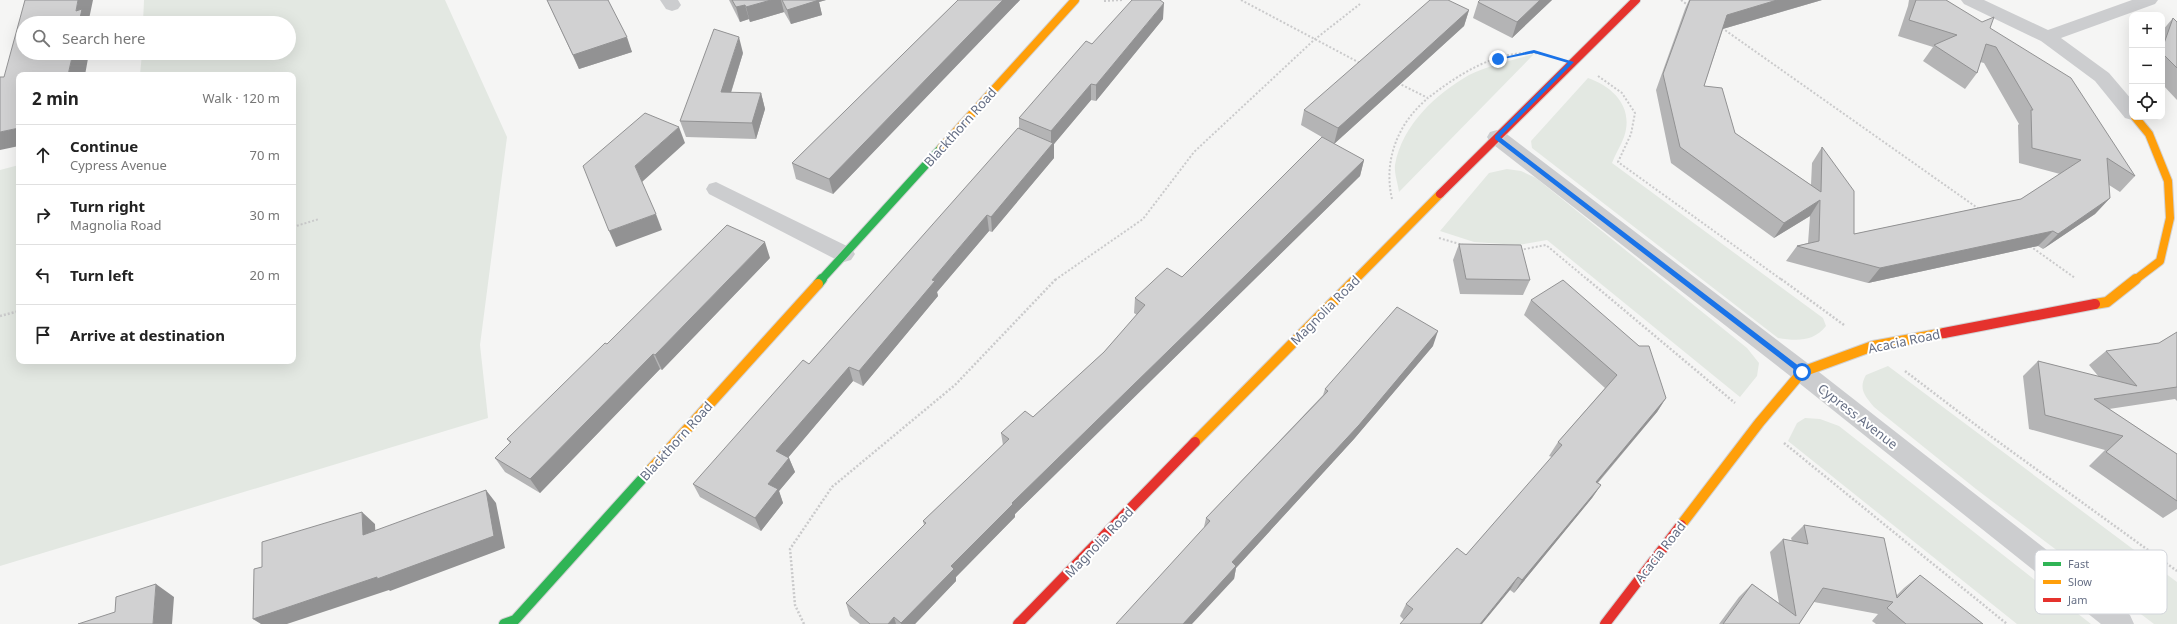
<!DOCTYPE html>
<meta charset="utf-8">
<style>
body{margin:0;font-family:"Noto Sans",sans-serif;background:#f2f2f2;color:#222}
.controls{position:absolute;right:12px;top:12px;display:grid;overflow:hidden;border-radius:8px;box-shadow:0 4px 16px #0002}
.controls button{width:36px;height:36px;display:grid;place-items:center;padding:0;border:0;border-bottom:1px solid #e0e0e0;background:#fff;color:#222;font:20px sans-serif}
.stop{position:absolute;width:12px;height:12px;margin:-9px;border:3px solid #1a73e8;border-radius:50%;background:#fff}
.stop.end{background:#1a73e8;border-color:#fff;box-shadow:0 1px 4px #0008}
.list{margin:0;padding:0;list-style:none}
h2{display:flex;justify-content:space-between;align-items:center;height:52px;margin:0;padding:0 16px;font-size:17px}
h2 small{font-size:13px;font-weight:400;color:#767676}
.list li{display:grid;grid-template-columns:26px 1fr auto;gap:12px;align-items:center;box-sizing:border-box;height:60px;padding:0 16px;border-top:1px solid #e0e0e0}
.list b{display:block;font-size:15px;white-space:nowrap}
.list p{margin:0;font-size:13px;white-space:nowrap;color:#767676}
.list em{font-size:13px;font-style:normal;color:#767676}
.icon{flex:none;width:22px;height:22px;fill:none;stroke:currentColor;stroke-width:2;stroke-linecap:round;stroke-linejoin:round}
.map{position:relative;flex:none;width:2177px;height:624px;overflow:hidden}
.search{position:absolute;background:#fff;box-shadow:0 4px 16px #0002;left:16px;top:16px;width:280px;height:44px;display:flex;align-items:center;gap:10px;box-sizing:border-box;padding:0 14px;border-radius:22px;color:#767676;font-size:15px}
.panel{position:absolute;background:#fff;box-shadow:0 4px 16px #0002;left:16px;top:72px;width:280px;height:292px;border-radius:8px}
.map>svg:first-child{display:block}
.green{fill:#e3e8e2}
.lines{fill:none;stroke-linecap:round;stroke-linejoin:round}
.fast-far1-casing{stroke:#d1d1d3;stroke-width:10}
.fast-casing{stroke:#d1d1d3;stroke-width:12}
.slow-far1-casing{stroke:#d1d1d3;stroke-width:10}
.slow-casing{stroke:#d1d1d3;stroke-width:12}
.jam-far1-casing{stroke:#d1d1d3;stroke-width:10}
.jam-casing{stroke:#d1d1d3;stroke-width:12}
.path-far1{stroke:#cacacb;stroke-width:2;stroke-dasharray:2 2;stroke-linecap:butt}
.path{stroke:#cacacb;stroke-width:2.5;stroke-dasharray:2 2;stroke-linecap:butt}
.street{fill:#cccdcf;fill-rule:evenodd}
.fast-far1{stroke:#30b455;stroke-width:8}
.fast{stroke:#30b455;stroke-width:10}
.slow-far1{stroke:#ff9f0a;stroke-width:8}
.slow{stroke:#ff9f0a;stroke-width:10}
.jam-far1{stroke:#e5322d;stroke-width:8}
.jam{stroke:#e5322d;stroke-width:10}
.wall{fill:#b4b4b5}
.shaded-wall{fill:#929293}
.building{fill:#d1d1d2;stroke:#929293}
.route{fill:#1a73e8}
.labels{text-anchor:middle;stroke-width:4;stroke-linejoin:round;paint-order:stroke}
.street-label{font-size:13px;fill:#656e84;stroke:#fff}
.key{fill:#fff;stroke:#d1d4da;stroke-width:1}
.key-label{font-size:11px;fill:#656e84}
</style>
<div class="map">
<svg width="2177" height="624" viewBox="0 0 2177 624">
<rect width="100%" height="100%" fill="#f5f5f4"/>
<path class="green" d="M 144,0 L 445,0 L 507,137 L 480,345 L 488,418 L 0,566 L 0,170 L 19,165 L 19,361 L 293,361 L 293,75 L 140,75 L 142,53 L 289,53 L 289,23 L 143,23 Z
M 1534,54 L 1399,192 C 1398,184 1394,173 1395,165 C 1402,125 1436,94 1469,75 C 1489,65 1512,60 1534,54 Z
M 1588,78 C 1614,87 1634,108 1624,137 C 1621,146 1615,154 1612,163 L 1823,318 L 1826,326 C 1813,342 1797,341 1778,338 L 1532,148 L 1531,141 Z
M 1507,169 L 1521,171 L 1536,178 L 1747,348 L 1759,363 L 1757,376 L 1740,397 L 1547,240 L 1519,245 L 1474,242 L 1440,231 L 1489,173 Z
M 1888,366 L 2177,582 L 2177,624 L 2154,624 L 1976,489 L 1874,407 C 1865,396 1858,389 1866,375 Z
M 1805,418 L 1820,419 L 1839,426 L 2091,624 L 2017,624 L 1788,441 L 1797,423 Z"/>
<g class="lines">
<g class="fast-far1-casing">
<path id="fast-far1" d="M 821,280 L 941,148"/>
</g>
<g class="fast-casing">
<path id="fast" d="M 818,284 L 822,279
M 504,624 L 515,620 L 651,469"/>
</g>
<g class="slow-far1-casing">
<path id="slow-far1" d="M 2135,117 L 2149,134 L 2168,181 L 2170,218 L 2160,261 L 2135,280
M 941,148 L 1075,0
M 1355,280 L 1440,194"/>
</g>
<g class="slow-casing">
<path id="slow" d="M 2095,304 L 2107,302 L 2136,279
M 1195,442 L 1356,279
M 651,469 L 818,284
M 1681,525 L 1759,423 L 1802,372 L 1873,346 L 1944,333"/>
</g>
<g class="jam-far1-casing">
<path id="jam-far1" d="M 1440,194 L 1636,0"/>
</g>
<g class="jam-casing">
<path id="jam" d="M 1944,333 L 2095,304
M 1018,624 L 1195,442
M 1605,624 L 1681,525"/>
</g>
<path class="path-far1" d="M 1241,0 L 1360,63
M 1681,0 L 1689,6
M 1104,1 L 1123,0
M 1722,28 L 1979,209
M 1598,76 L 1622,93 L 1635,113 L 1631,134 L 1618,162 L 1782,280
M 1398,83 L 1428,98 C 1459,74 1500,47 1542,54
M 1392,199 C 1383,160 1398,123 1428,98
M 293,227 L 319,219
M 1439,238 L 1463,245
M 2030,246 L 2075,278
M 1520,250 L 1546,245 L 1588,280
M 1055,280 L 1143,219 L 1194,152 L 1314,40 L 1360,4"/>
<path class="path" d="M 1587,279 L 1735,403
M 1781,279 L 1844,325
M 0,316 L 19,311
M 1905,371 L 1989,435 L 2177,571
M 1784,443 L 2007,624
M 804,624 L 795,605 L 790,549 L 832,487 L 955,385 L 1056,279"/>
<path class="street" d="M 660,0 L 678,0 L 681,5 L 678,9 L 672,11 L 666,9 Z
M 1961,0 L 1984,0 L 2048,30 L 2132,0 L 2158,0 L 2155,4 L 2061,38 L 2109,73 L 2132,100 L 2132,117 L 2139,118 L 2132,120 L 2125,118 L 2095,81 L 2041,41 L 1964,4 Z
M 1497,130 L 1504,132 L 1810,365 L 2130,615 L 2134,624 L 2101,624 L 1794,379 L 1490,142 L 1487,137 L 1490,132 Z
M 716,182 L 851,248 L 855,254 L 851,260 L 844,262 L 837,260 L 709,194 L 706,189 L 709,184 Z"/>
<use href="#fast-far1" class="fast-far1"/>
<use href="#fast" class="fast"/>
<use href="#slow-far1" class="slow-far1"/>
<use href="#slow" class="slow"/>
<use href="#jam-far1" class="jam-far1"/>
<use href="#jam" class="jam"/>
</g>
<path class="wall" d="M 547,0 L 608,0 L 632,52 L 579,69 Z
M 729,0 L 826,0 L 819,2 L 822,15 L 791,24 L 784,12 L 750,22 L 749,19 L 740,22 Z
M 958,0 L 1020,0 L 833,194 L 796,179 L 792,163 Z
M 1552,0 L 1512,38 L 1473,18 L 1478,2 Z
M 1689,0 L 1822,0 L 1723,29 L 1704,86 L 1735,133 L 1811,185 L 1812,163 L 1822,147 L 1854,234 L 2021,199 L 2060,174 L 2019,163 L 2018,125 L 2019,124 L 1984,63 L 1980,62 L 1977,73 L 1965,89 L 1923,61 L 1933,47 L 1898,36 L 1908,6 L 1909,0 L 1946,0 L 1990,28 L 2135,176 L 2120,192 L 2109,185 L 2110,198 L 2095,214 L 2043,249 L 2038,246 L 1868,283 L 1786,261 L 1797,246 L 1808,243 L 1810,216 L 1774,238 L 1671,163 L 1656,90 L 1685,9 Z
M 1469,10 L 1464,26 L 1408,77 L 1334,144 L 1301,125 L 1304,110 Z
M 2173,18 L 2177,22 L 2177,100 L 2162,84 L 2162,31 Z
M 1163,19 L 1096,101 L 1091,100 L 1054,144 L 1054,158 L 992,232 L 989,231 L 961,264 L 937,292 L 938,296 L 863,386 L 853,381 L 788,457 L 789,458 L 795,472 L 779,491 L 783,503 L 761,531 L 700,497 L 693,484 L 809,364 L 1019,128 L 1019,118 L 1092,44 Z
M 743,53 L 731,93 L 761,93 L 765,109 L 756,139 L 686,137 L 680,121 Z
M 1364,160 L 1360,176 L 1015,514 L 1015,517 L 956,577 L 956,581 L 915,624 L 860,624 L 850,616 L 846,603 L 924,525 L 923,521 L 1003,445 L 1001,433 L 1033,417 L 1104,352 L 1137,315 L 1134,313 L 1135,298 L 1182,277 Z
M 1459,244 L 1530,280 L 1523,295 L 1460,294 L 1453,260 Z
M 770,258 L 662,370 L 660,369 L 540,493 L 505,472 L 495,458 L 510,443 L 507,439 Z
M 1531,300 L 1666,398 L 1657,412 L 1598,483 L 1601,485 L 1592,498 L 1514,593 L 1510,590 L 1404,620 L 1400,616 L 1406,604 L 1466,555 L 1552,457 L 1549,456 L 1558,442 L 1605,388 L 1524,315 Z
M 2177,332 L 2177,401 L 2175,399 L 2109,409 L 2177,454 L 2177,509 L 2163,518 L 2089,466 L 2105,450 L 2029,429 L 2023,376 L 2038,361 L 2099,377 L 2089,365 L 2106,351 L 2159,343 Z
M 1433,346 L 1354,439 L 1236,568 L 1234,579 L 1204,527 L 1206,518 L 1323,395 L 1325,389 Z
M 1804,525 L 1897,595 L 1904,588 L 1920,575 L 1983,624 L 1876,624 L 1872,621 L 1878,614 L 1814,602 L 1799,624 L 1719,624 L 1739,597 L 1752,584 L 1779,603 L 1770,552 L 1783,539 L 1792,541 L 1791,538 Z"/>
<path class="shaded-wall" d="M 78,0 L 93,0 L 89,19 L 93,23 L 79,23 L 76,11 Z
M 771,0 L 781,0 L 784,12 L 750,22 L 746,7 Z
M 815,0 L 826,0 L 819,2 L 822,15 L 791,24 L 787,10 Z
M 1003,0 L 1020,0 L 833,194 L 829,179 Z
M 1540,0 L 1552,0 L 1512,38 L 1517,22 Z
M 1777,0 L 1822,0 L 1719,30 L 1727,15 Z
M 1164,3 L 1163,19 L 1096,101 L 1096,85 Z
M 745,5 L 749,19 L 740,22 L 736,7 Z
M 1469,10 L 1464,26 L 1408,77 L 1334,144 L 1338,128 Z
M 627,37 L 632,52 L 579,69 L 573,55 Z
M 739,37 L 743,53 L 726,108 L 721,92 Z
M 73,53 L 89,53 L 85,75 L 68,75 Z
M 1091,84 L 1091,100 L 1054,144 L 1054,158 L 992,232 L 991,217 L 1051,145 L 1051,131 Z
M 761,93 L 765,109 L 756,139 L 752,123 Z
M 679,127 L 685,143 L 642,182 L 635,166 Z
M 19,128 L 19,146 L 0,150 L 0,132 Z
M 1364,160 L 1360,176 L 1015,514 L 1015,517 L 956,577 L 956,581 L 915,624 L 901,624 L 901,623 L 951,566 L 1012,503 Z
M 2110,198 L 2095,214 L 2043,249 L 2058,234 Z
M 1820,200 L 1810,216 L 1774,238 L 1784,223 Z
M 656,214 L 662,230 L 616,247 L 609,231 Z
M 987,215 L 989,231 L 937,292 L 938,296 L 863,386 L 859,371 L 932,280 Z
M 2053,231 L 2038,246 L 1868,283 L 1880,268 Z
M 765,242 L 770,258 L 662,370 L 655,355 Z
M 1438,331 L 1433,346 L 1354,439 L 1236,568 L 1234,579 L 1192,624 L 1183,624 L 1232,562 Z
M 653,354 L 660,369 L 540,493 L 530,479 Z
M 849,367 L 853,381 L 782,465 L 776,451 Z
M 1666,398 L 1657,412 L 1587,495 L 1596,482 Z
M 789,458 L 795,472 L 779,491 L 783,503 L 761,531 L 755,518 L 768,484 Z
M 1601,485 L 1592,498 L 1514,593 L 1522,580 Z
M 486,490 L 496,503 L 505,548 L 390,591 L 389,590 L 287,624 L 261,624 L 253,619 Z
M 362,512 L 375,524 L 376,548 L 363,535 Z
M 1518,577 L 1510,590 L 1482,624 L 1480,624 Z
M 156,584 L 174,597 L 172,624 L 153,624 Z
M 894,617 L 896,624 L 888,624 Z"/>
<path class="building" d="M 25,0 L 78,0 L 76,11 L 82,9 L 79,23 L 23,23 L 23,53 L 73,53 L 68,75 L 19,75 L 19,128 L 0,132 L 0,77 L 4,77 Z
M 547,0 L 608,0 L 627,37 L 573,55 Z
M 732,0 L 771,0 L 746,7 L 745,5 L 736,7 Z
M 782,0 L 819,0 L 787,10 Z
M 958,0 L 1003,0 L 829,179 L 792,163 Z
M 1132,0 L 1160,0 L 1164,3 L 1096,85 L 1091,84 L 1051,131 L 1019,118 L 1086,41 L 1092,44 Z
M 1430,0 L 1448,0 L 1469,10 L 1413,61 L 1338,128 L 1304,110 Z
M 1480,0 L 1540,0 L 1517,22 L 1478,2 Z
M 1690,0 L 1777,0 L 1727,15 L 1704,86 L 1722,88 L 1735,133 L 1821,192 L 1822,147 L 1854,191 L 1854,234 L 2021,199 L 2081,160 L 2032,148 L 2031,110 L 2033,110 L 1996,47 L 1986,44 L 1977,73 L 1934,45 L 1957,35 L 1909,20 L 1916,0 L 1946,0 L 1982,22 L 1994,17 L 1990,28 L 2071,78 L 2135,176 L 2107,158 L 2110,198 L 2058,234 L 2053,231 L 1880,268 L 1797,246 L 1819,241 L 1820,200 L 1784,223 L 1680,147 L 1663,74 Z
M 2173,18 L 2177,22 L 2177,68 L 2162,53 L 2162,49 Z
M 714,29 L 739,37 L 721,92 L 761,93 L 752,123 L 680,121 Z
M 645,113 L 679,127 L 635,166 L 656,214 L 609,231 L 583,166 Z
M 1018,128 L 1053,143 L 991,217 L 987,215 L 959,248 L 932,280 L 935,281 L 859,371 L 849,367 L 776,451 L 789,458 L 768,484 L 778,489 L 755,518 L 693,484 L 803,360 L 809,364 Z
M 1322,137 L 1364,160 L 1012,503 L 1013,504 L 951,566 L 954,569 L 901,623 L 894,617 L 888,624 L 870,624 L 846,603 L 926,523 L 923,521 L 1009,439 L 1001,433 L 1025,411 L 1033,417 L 1104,352 L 1145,305 L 1135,298 L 1167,268 L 1182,277 Z
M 727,225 L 765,242 L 655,355 L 653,354 L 530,479 L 495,458 L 511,442 L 507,439 L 605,343 L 607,344 Z
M 1459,244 L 1521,245 L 1530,280 L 1466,279 Z
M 1563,280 L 1639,346 L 1649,346 L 1666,398 L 1596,482 L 1601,485 L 1522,580 L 1518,577 L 1480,624 L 1400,624 L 1413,609 L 1406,604 L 1457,548 L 1466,555 L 1562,445 L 1558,442 L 1617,375 L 1531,300 Z
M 1397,307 L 1438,331 L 1359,425 L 1232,562 L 1236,566 L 1183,624 L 1116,624 L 1210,521 L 1206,518 L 1328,391 L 1325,389 Z
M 2177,332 L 2177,387 L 2094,399 L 2177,454 L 2177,501 L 2106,452 L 2123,436 L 2045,415 L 2038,361 L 2137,386 L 2106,351 L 2159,343 Z
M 486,490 L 494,536 L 377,579 L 377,577 L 253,619 L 254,569 L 262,567 L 262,542 L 362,512 L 363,535 Z
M 1804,525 L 1884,538 L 1897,598 L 1920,575 L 1983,624 L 1906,624 L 1887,608 L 1893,602 L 1823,588 L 1799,624 L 1723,624 L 1752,584 L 1796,616 L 1783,539 L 1808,544 Z
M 156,584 L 153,624 L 78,624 L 115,612 L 116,597 Z"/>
<path class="route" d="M 1534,50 L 1574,62 L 1500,137 L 1804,370 L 1804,374 L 1800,374 L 1495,139 L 1495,136 L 1568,63 L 1534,53 L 1498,60 L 1496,59 Z"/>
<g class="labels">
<g class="street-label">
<text transform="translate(960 127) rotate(-48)" y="5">Blackthorn Road</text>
<text transform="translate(1325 310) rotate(-45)" y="5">Magnolia Road</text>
<text transform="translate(1904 341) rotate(-12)" y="5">Acacia Road</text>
<text transform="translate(1858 416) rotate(38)" y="5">Cypress Avenue</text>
<text transform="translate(676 441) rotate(-48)" y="5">Blackthorn Road</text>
<text transform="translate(1099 542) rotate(-46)" y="5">Magnolia Road</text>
<text transform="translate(1660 552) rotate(-52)" y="5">Acacia Road</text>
</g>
</g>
<rect x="2035" y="550" width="132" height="64" rx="6" class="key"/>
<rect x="2043" y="562" width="18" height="4" fill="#30b455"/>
<rect x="2043" y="580" width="18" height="4" fill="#ff9f0a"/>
<rect x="2043" y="598" width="18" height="4" fill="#e5322d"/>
<g class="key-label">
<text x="2068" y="568">Fast</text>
<text x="2068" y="586">Slow</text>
<text x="2068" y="604">Jam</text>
</g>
</svg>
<div class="controls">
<button>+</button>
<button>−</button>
<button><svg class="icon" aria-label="locate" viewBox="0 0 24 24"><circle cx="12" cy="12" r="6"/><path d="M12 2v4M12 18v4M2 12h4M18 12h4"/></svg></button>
</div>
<div class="stop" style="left:1802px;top:372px"></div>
<div class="stop end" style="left:1498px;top:59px"></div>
<div class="search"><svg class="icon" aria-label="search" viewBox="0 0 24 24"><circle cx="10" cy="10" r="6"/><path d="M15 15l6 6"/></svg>Search here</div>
<section class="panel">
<h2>2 min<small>Walk · 120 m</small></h2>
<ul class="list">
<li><svg class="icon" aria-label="ahead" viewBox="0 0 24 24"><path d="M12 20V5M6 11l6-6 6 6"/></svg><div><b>Continue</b><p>Cypress Avenue</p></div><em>70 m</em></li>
<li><svg class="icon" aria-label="right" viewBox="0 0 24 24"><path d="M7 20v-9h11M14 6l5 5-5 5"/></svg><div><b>Turn right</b><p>Magnolia Road</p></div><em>30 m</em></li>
<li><svg class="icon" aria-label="left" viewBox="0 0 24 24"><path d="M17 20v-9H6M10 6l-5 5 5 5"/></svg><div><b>Turn left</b></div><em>20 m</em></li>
<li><svg class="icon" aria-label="arrive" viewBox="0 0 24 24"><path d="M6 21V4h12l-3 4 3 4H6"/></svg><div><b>Arrive at destination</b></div></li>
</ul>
</section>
</div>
